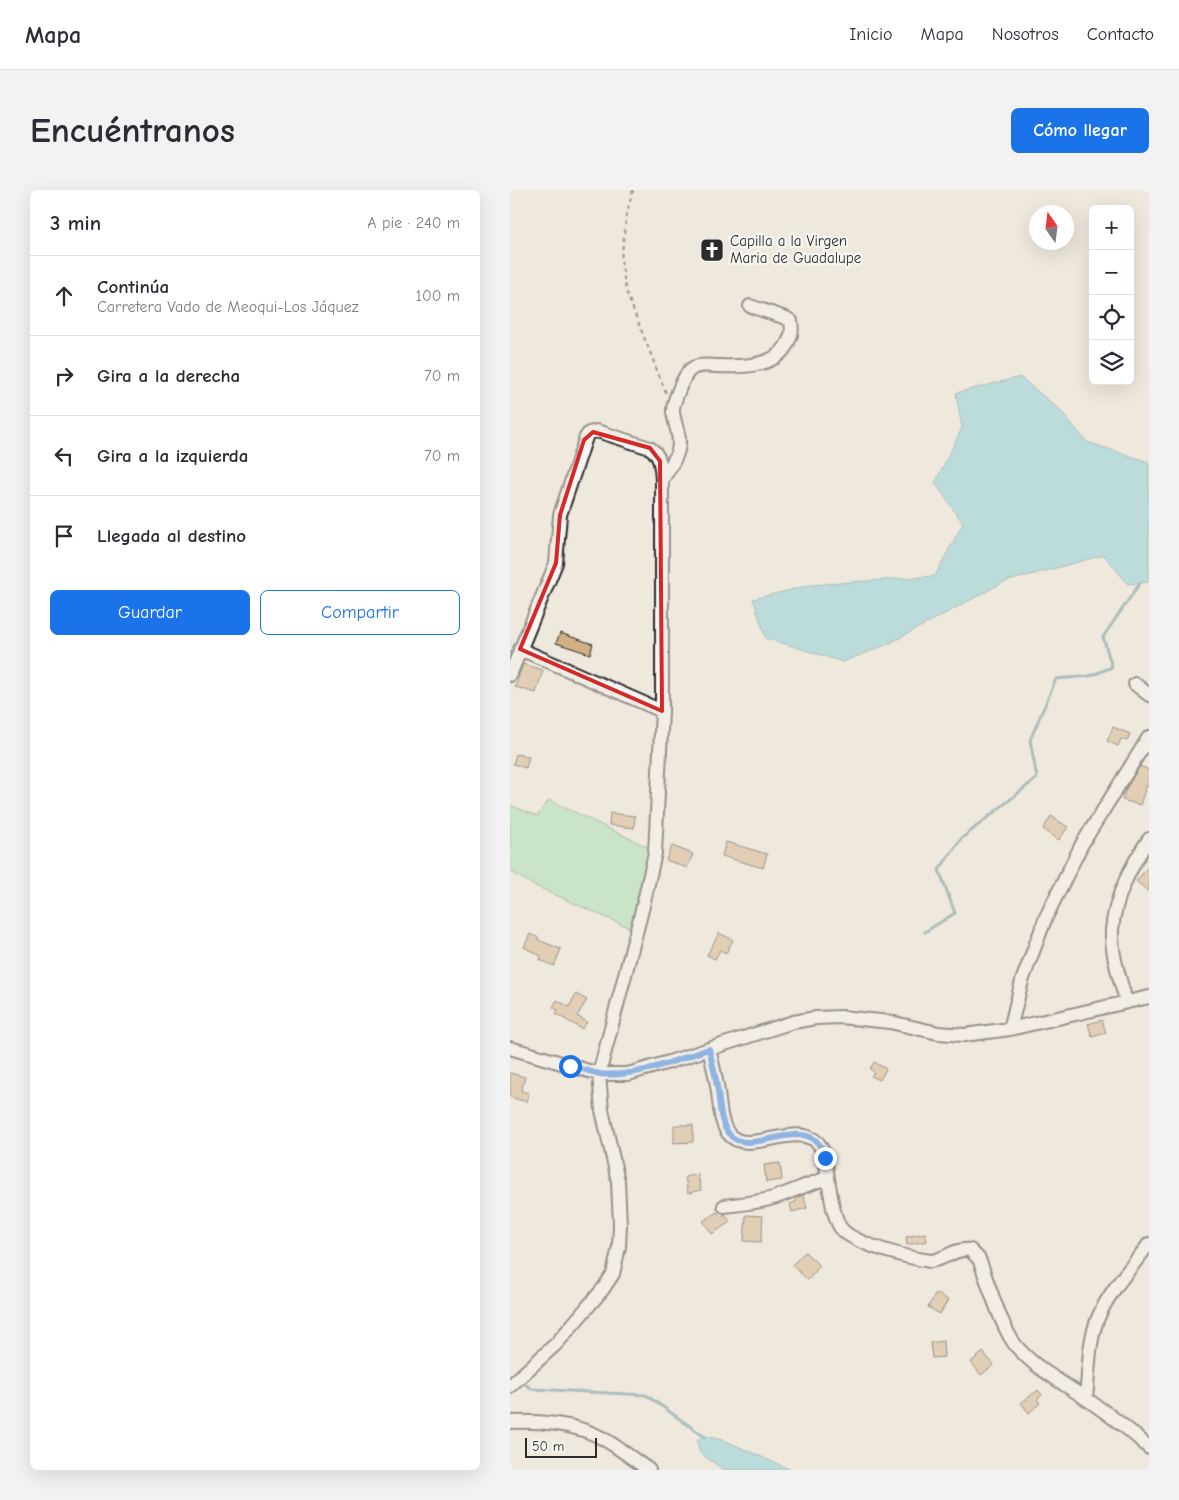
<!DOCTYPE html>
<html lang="es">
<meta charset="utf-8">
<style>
body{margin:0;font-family:"Comic Neue",sans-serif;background:#f2f2f3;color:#2b2b33}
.controls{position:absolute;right:15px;top:15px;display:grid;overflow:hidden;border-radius:8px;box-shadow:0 5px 20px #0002}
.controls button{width:45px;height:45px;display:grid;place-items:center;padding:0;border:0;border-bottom:1px solid #e1e1e2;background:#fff;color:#2b2b33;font:25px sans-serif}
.compass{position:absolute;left:519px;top:15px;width:45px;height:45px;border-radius:50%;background:#fff;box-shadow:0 5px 20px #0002;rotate:346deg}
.scale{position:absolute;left:15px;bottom:12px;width:72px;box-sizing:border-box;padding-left:5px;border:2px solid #2b2b2b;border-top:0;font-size:14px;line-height:18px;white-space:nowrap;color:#2b2b2b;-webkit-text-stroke:4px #f6f6f2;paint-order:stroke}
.stop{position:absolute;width:15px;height:15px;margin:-11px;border:4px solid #1a73e8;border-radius:50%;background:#fff}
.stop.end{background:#1a73e8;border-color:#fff;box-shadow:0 1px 5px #0008}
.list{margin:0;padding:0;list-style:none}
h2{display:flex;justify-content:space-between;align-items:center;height:65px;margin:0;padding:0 20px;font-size:21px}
h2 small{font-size:16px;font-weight:400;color:#7c7c81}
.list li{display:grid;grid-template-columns:32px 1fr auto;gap:15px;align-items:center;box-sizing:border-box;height:80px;padding:0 20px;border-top:1px solid #e1e1e2}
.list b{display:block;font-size:19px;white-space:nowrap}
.list p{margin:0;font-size:16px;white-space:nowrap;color:#7c7c81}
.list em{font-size:16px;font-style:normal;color:#7c7c81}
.actions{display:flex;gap:10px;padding:15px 20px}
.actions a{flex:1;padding:11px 0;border:1px solid #1a73e8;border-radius:8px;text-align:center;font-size:18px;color:#1a73e8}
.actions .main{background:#1a73e8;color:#fff}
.icon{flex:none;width:28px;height:28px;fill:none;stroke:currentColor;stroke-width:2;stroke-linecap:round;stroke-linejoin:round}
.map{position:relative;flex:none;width:639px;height:1280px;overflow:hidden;border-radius:8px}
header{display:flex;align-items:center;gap:30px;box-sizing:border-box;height:70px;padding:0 25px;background:#fff;border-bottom:1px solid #e1e1e2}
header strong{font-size:24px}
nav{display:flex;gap:28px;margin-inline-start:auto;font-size:18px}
.intro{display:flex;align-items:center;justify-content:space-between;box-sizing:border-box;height:120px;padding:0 30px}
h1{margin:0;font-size:35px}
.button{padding:12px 22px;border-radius:8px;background:#1a73e8;color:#fff;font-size:18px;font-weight:700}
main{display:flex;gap:30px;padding:0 30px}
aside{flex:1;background:#fff;border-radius:8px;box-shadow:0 5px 20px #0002}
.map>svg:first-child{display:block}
.green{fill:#9be1ae;stroke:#63866c}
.water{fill:#7ecdda;stroke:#5d8c94}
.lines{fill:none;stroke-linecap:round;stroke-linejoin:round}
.stream{stroke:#5d8c94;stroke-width:3}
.building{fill:#d1b084;stroke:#2b2b2b}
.minor-casing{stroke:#2b2b2b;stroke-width:16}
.path{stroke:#2b2b2b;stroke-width:2;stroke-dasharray:4 4;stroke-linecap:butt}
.minor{stroke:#f6f6f2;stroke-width:12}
.route{stroke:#1a73e8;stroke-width:6}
.marked{fill:none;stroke:#d62828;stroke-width:4;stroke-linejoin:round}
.labels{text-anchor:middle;stroke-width:4.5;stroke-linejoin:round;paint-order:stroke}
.poi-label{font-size:15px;fill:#2b2b2b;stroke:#f6f6f2;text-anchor:start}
</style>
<header>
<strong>Mapa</strong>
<nav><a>Inicio</a><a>Mapa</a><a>Nosotros</a><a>Contacto</a></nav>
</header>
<div class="intro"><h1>Encuéntranos</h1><a class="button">Cómo llegar</a></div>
<main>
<aside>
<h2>3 min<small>A pie · 240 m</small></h2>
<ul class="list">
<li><svg class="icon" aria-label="ahead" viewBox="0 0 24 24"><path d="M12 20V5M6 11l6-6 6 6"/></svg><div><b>Continúa</b><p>Carretera Vado de Meoqui-Los Jáquez</p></div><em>100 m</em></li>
<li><svg class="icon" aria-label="right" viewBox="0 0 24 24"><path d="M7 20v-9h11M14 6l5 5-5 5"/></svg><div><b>Gira a la derecha</b></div><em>70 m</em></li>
<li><svg class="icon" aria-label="left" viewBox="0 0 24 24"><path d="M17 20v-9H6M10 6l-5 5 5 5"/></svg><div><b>Gira a la izquierda</b></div><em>70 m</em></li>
<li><svg class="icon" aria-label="arrive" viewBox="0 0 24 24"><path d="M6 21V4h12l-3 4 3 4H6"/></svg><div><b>Llegada al destino</b></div></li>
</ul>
<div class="actions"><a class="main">Guardar</a><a>Compartir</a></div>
</aside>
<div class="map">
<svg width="639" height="1280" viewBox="0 0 639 1280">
<rect width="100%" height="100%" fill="#efe8dc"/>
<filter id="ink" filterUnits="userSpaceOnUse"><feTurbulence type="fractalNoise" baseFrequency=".02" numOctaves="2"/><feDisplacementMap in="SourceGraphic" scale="10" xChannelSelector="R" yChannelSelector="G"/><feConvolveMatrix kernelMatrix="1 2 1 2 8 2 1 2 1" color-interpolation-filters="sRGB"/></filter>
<g filter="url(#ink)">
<path class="green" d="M 39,610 L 140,658 L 122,739 L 21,694 L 0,681 L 0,615 L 27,626 Z"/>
<path class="water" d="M 510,187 L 549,219 L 577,252 L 639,272 L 639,392 L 618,394 L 594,365 L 494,392 L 380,453 L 333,472 L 256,448 L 243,409 L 301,395 L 425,386 L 453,333 L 425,293 L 452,238 L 446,203 Z
M 192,1245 L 216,1251 L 281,1280 L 214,1280 L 190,1263 L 187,1251 Z"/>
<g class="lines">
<path class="stream" d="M 415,742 L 445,723 L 429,680 L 451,649 L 527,588 L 520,550 L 546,489 L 580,486 L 602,477 L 593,447 L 630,393
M 10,1191 L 22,1199 L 136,1205 L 195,1247"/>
</g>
<path class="building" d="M 50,443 L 83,454 L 80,464 L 46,453 Z
M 13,474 L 33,480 L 26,503 L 5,497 Z
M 603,537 L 620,544 L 617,551 L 611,549 L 608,556 L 597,551 Z
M 6,564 L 19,567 L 16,578 L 3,574 Z
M 630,576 L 639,580 L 639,597 L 636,596 L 630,615 L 612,610 L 616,599 Z
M 100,623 L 125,626 L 124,638 L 99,635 Z
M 541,626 L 558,637 L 549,650 L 533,639 Z
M 216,652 L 257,664 L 253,678 L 212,666 Z
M 162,656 L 183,664 L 177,678 L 156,670 Z
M 639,676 L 639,702 L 626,691 Z
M 209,743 L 223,750 L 216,763 L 210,760 L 205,769 L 197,765 Z
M 20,744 L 29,748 L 28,750 L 51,759 L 44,776 L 30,770 L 31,766 L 14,757 Z
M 66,804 L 77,810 L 67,826 L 77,832 L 72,839 L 46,824 L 48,820 L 43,817 L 47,810 L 59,817 Z
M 592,830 L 596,843 L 582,847 L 578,834 Z
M 364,872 L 376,879 L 370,890 L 361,886 L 364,882 L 360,879 Z
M 0,883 L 15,887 L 11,901 L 19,903 L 17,912 L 0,907 Z
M 164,935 L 183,935 L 183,952 L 164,953 Z
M 270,973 L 272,990 L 256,992 L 254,975 Z
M 188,984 L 191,1000 L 178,1003 L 175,987 Z
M 293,1005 L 297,1018 L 282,1022 L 280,1014 L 286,1012 L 285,1009 Z
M 207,1022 L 211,1027 L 215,1024 L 220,1032 L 202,1044 L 193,1031 Z
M 236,1025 L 253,1026 L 251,1052 L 234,1051 Z
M 415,1043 L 417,1051 L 397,1055 L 396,1047 Z
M 295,1062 L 310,1076 L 298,1090 L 282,1075 Z
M 426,1103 L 438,1110 L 430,1124 L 418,1117 Z
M 433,1151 L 434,1167 L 422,1168 L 420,1153 Z
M 473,1162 L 484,1175 L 471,1185 L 461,1172 Z
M 528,1200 L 532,1205 L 527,1210 L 530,1213 L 519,1223 L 511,1213 Z"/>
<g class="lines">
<g class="minor-casing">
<path id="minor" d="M 152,290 C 158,280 166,270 168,260 C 172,247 164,234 163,222 C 162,214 174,185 180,180 C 188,173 200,176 210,176 C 231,177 264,177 276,156 C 281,147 283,142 281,131 L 276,128 L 240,116
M 10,459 L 152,521
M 0,485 L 46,373 L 50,325 L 76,247 L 79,243 L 87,241 L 140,258 C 151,266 151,277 152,290 L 152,521 L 145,663 L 132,720 L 89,884 L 92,920 L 108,991 L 110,1035 L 109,1057 L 103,1084 L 93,1099 L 47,1153 L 0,1196
M 625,494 L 639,505
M 616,811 C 610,789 601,764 602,740 C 605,706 621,676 639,649
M 500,839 L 512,791 L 536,727 L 572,654 L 639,547
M 0,858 L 89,884 L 118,884 L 159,872 L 283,832 L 306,828 L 331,827 L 380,832 L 428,843 L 454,845 L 500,839 L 639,807
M 199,859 C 202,871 205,883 207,896 C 210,911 209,931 218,943 C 236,968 286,930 308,953 C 316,963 316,977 318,989 C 321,1004 322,1023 330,1037 C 341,1054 400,1068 420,1071 C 435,1070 444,1058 460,1060 L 469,1069 C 478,1092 492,1140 507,1157 C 526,1179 552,1192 575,1208 C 597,1223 620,1239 639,1258
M 214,1016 C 231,1014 249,1013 266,1007 C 284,1001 300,993 318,988
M 576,1208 C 579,1182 578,1152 588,1128 C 599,1101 622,1077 639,1054
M 0,1232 C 25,1231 49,1232 73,1240 C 97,1247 118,1266 139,1280"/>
</g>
<path class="path" d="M 123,0 L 117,22 L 111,69 L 116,101 L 156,203"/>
<use href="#minor" class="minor"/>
</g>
</g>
<g class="lines" filter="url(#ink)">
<path class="route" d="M 60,876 C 70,878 80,882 90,884 C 127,888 165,870 199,859 C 202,871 205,884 207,896 C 210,911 209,932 219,944 C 238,968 289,928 309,954 C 312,958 313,964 315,968"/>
</g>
<path d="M0 0H639V1280H0ZM 83,242 L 140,258 L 150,271 L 152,521 L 10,459 L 46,373 L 50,325 L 74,250 Z" fill="#efe8dc" fill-opacity=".55" fill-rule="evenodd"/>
<path class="marked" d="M 83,242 L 140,258 L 150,271 L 152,521 L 10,459 L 46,373 L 50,325 L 74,250 Z"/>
<defs>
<g id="church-square" transform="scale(1.25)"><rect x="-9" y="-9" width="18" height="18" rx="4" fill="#2b2b2b" stroke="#f6f6f2"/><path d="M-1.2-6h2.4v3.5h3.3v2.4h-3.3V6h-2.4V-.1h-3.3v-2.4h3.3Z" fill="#fff"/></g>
</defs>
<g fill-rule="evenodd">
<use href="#church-square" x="202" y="60"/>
</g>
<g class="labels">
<g class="poi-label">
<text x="220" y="56">Capilla a la Virgen<tspan x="220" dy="17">Maria de Guadalupe</tspan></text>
</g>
</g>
</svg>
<div class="controls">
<button>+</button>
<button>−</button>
<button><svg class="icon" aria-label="locate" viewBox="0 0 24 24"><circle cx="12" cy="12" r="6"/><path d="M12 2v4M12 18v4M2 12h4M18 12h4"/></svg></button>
<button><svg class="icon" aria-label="layers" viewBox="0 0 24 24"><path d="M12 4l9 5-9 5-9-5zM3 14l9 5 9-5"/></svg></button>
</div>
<svg class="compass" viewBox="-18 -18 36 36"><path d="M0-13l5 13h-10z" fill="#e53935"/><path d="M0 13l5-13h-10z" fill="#7c7c81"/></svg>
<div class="scale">50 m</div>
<div class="stop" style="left:60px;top:876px"></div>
<div class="stop end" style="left:315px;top:968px"></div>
</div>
</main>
